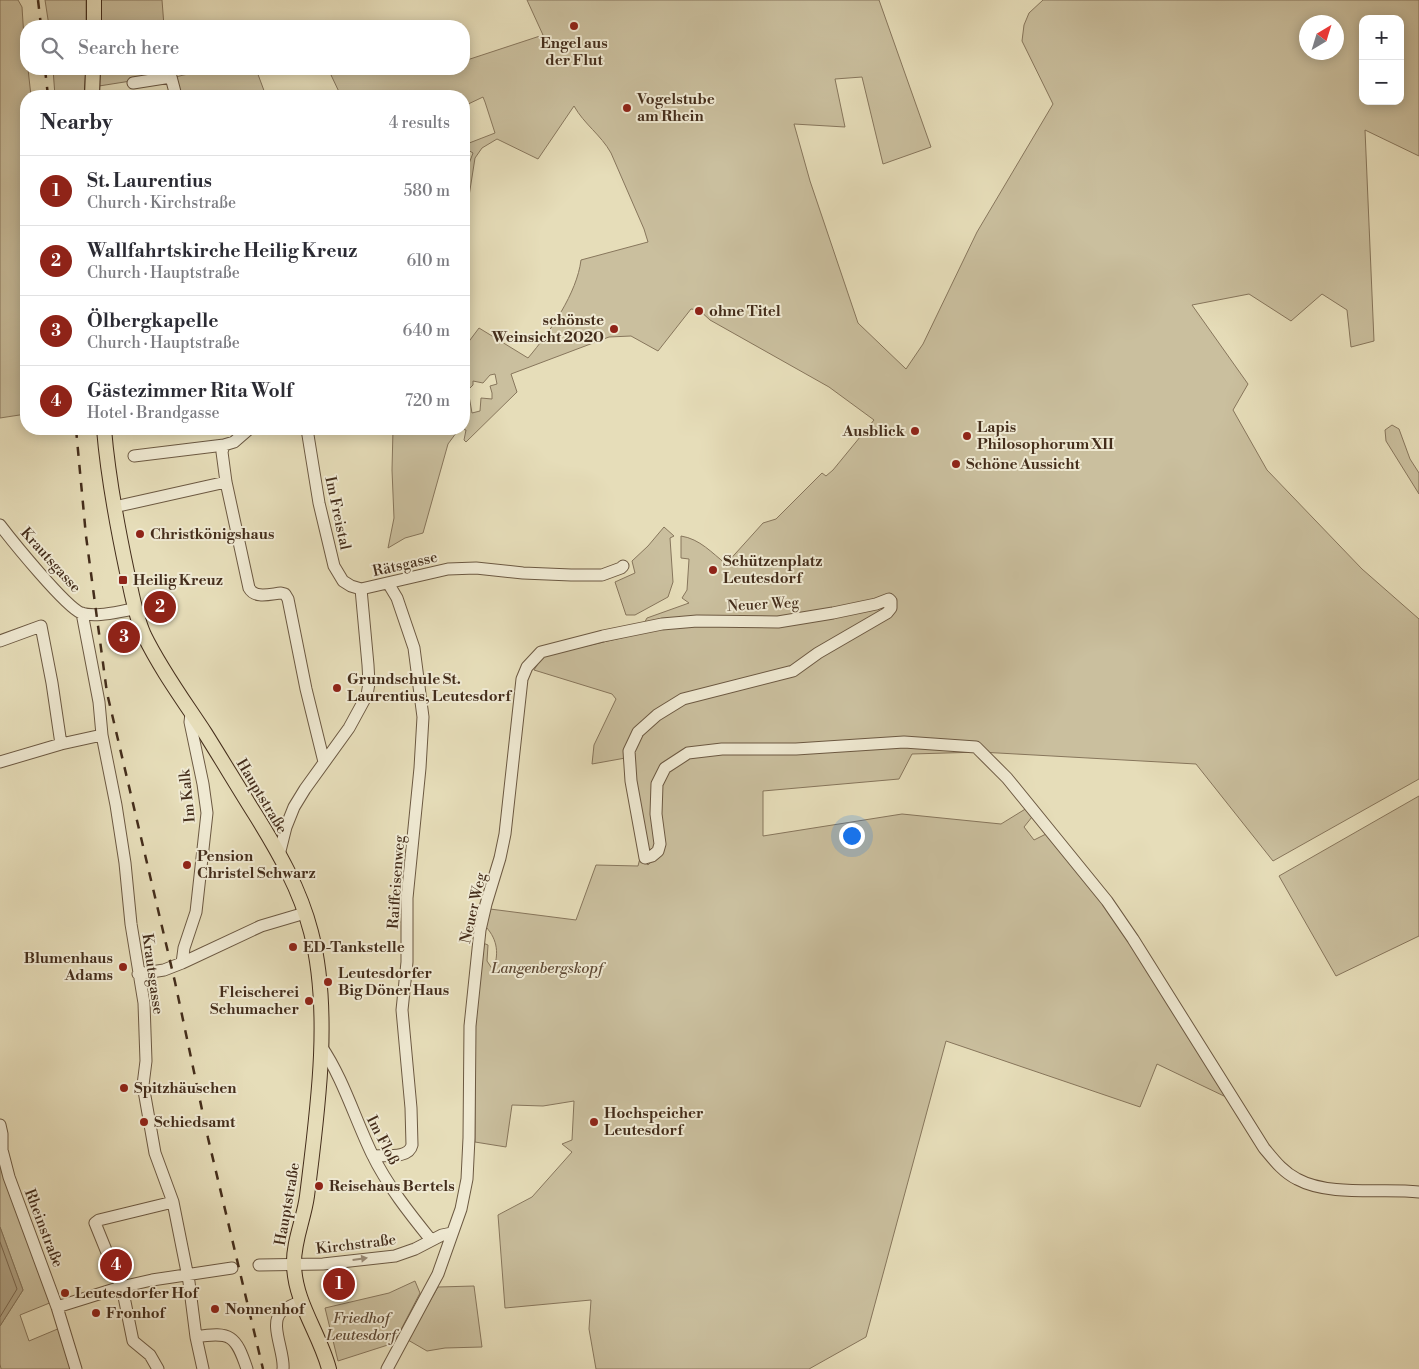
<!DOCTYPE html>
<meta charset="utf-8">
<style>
body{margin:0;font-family:"Libre Bodoni",serif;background:#f2f2f3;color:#2b2b33}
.controls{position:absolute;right:15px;top:15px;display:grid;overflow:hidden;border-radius:10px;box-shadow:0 2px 12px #0003}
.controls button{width:45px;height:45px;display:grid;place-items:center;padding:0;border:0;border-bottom:1px solid #e1e1e2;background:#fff;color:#2b2b33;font:25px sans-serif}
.compass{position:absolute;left:1299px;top:15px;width:45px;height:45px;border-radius:50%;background:#fff;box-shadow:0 2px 12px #0003;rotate:38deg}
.you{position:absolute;left:851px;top:835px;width:18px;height:18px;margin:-12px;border:4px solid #fff;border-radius:50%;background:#1a73e8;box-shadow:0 0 0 8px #1a73e833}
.badge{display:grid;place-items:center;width:32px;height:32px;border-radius:50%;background:#8f2418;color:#fff;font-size:16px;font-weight:700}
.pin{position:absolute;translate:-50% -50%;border:2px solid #fff;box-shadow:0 1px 5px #0006}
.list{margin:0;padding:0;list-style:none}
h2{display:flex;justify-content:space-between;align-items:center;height:65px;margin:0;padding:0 20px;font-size:21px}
h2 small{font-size:16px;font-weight:400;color:#7c7c81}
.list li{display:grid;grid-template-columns:32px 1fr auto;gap:15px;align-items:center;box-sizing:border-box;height:70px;padding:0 20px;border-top:1px solid #e1e1e2}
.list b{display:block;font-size:19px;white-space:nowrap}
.list p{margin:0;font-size:16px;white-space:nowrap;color:#7c7c81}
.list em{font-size:16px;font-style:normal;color:#7c7c81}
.icon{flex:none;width:28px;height:28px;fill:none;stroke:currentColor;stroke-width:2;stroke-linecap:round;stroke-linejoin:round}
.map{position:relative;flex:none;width:1419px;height:1369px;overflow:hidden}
.search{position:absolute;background:#fff;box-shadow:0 2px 12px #0003;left:20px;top:20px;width:450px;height:55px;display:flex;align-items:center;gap:12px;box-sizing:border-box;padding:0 18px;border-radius:20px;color:#7c7c81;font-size:19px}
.panel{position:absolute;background:#fff;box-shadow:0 2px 12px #0003;left:20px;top:90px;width:450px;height:345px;border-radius:20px}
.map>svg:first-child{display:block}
.green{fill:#cabf9e;stroke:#87765c;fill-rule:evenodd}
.water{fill:#afa183;stroke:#847359}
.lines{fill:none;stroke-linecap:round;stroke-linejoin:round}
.shore{stroke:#7a674f;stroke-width:1}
.minor-casing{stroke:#6c5942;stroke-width:13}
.major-casing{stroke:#442d1b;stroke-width:16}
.minor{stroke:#efe9d2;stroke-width:11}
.major{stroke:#e6ddb9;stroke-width:14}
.rail{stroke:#442d1b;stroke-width:2.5;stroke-dasharray:9 9;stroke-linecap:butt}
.oneway{fill:#9a8b76}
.poi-dot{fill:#8f2418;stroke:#efe9d2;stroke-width:2}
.labels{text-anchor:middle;stroke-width:4;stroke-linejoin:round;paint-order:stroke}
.poi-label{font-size:15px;font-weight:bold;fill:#442d1b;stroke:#efe9d2;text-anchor:start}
.street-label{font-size:15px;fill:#442d1b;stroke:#efe9d2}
.park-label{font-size:15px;font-style:italic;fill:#5f4a35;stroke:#efe9d2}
</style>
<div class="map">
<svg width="1419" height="1369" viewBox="0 0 1419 1369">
<rect width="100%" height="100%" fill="#e6ddb9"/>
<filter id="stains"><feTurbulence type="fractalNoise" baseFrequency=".004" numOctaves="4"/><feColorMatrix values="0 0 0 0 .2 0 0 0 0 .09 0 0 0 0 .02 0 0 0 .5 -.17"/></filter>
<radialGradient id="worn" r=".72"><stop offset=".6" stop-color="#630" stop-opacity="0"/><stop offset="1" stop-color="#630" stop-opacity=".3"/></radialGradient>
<path class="green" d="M 0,0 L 18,0 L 22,7 L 26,69 L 28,69 L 31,96 L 26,96 L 26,414 L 0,418 Z
M 45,0 L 86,0 L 86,26 L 49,26 Z
M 100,0 L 162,0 L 164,26 L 100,26 Z
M 527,0 L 879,0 L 931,147 L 883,164 L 862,77 L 835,79 L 845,127 L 794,124 L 810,181 L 858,323 L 906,369 L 923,344 L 977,232 L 1053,104 L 1022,41 L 1024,25 L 1029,13 L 1043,0 L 1419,0 L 1419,156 L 1365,130 L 1374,341 L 1351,347 L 1347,310 L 1322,294 L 1291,321 L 1249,294 L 1192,305 L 1248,384 L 1233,410 L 1267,470 L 1362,569 L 1419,619 L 1419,779 L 1273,861 L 1196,764 L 980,752 L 912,754 L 899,779 L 763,791 L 763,836 L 902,814 L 1001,824 L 1027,808 L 1108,909 L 1226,1097 L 1157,1064 L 1140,1107 L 946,1041 L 866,1337 L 809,1369 L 596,1369 L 589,1329 L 591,1300 L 505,1308 L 498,1215 L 532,1197 L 572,1152 L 562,1144 L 572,1140 L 574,1101 L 543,1106 L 512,1105 L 506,1147 L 475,1142 L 475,1015 L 483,943 L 488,945 L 487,961 L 493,970 C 499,955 498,940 486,927 L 490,909 L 576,920 L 596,865 L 638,866 L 640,858 L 648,865 L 651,862 L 631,757 L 592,764 L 594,745 L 616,699 L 612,694 L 534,670 L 543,656 L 638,634 L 647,618 L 689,603 L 682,598 L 687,590 L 689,559 L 681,558 L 681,536 C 700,539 712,553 726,564 L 763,523 L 776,519 L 822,473 L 826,476 L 833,470 L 874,420 L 829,387 L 710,320 L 699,310 L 691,309 L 658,351 L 631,336 L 609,337 L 511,374 L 517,392 L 466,442 L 464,440 L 466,430 L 462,429 L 464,429 L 464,348 L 479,328 L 528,358 C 550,332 577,293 581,260 L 648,242 L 644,229 L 611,153 C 601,135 584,124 574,106 L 538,159 L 497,139 L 482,148 L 475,158 L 467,209 L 464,208 L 465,174 L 473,153 L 468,150 L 464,152 L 464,145 L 495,133 L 485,102 L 483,97 L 464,106 L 464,96 L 341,96 L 331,75 L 346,69 L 391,69 L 394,74 L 409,69 L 464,69 L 464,61 L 543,35 ZM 1363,19 L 1400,19 L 1400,101 L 1363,101 ZM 1306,22 L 1336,22 L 1336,52 L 1306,52 ZM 495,374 L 497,384 L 490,386 L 492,393 L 492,399 L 481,398 L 480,411 L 472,413 L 468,390 L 473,385 L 473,381 L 483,383 L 490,375 ZM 1032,817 L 1046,834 L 1034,840 L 1024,827 Z
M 53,69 L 86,69 L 84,96 L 55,96 Z
M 99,69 L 168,69 L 169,75 L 99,86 Z
M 210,69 L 256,69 L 266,96 L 181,96 L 175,77 Z
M 1392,425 L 1399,429 L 1410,459 L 1419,473 L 1419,494 L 1386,441 L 1385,430 Z
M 393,429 L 459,429 L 448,444 L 423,533 L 405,538 L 388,548 L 394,518 L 392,470 Z
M 664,527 L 674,536 L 670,538 L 673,582 L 668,597 L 635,615 L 626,615 L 615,582 L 635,573 L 632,561 L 648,546 Z
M 1419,796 L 1419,936 L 1336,976 L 1279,876 Z
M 0,1154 L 52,1302 L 20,1315 L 29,1341 L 60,1328 L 73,1369 L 1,1369 L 0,1364 L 0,1326 L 23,1290 L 0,1227 Z
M 415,1281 L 420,1293 L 394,1343 L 338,1361 L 325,1308 L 389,1293 Z
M 474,1286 L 482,1347 L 445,1348 L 427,1351 L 408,1340 L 438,1287 Z"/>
<path class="water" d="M 0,1227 L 23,1290 L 0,1326 Z"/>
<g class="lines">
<path class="shore" d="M 0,1242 L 17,1289 L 0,1317"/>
<g class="minor-casing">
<path id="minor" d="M 133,83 L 171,77 L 176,96
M 307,429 L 319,503 L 334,566 L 343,581 L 351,586 L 361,589
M 224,445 L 222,452 L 226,482 L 249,588 C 255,599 270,594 281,593 L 285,594 L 288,599 L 306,689 L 324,762
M 134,456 L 224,445 L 234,442 L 249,429
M 114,507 L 226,482
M 0,525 C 13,542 65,606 81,613 C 97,618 119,611 135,609
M 361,589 L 448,569 L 476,568 L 523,573 L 571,575 L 602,575 L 621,568 L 623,566
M 82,613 L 99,702 L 102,735 L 116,805 L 125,863 L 131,924 L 144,1003 L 146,1061 L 143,1085 L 155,1153 L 173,1202 L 189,1282 L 196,1337 L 203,1369
M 0,641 L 41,626 L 52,683 L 61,744
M 0,762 L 61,744 L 102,735
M 279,855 L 286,827 L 294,807 L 305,789 L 349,728 L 367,695 L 369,683 L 368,665 L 361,589
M 182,963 L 184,948 L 196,912 L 207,813 L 203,784 L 190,722 L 191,714
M 138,974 L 164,970 L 182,963 L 261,926 L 305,913
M 321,1046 C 343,1078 355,1119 372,1154 C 387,1185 410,1214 431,1240
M 0,1125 L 2,1134 L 2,1150 L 9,1177 L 57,1307 L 76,1369
M 373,1156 C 385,1155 409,1159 412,1145 L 411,1108 L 402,1010 L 407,962 L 407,898 L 420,768 L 423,717 L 414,648 L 397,598 L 388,583
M 259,1265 L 323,1264 L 395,1256 L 415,1249 L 442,1235 L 452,1233
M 57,1307 L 121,1287 L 152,1280 L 232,1268
M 196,1337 C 231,1331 236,1336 247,1369
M 158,1369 L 150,1355 L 133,1341 L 123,1292 L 95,1223 L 99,1220 L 173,1202
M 283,1369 C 285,1353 269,1324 281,1312 C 286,1307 295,1304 302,1301
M 387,1369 L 438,1274 L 461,1209 L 467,1179 L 469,1138 L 470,1026 L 480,930 L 486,904 L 500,858 L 505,834 L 522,679 L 527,667 L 541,652 L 603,636 L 662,624 L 697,621 L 778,622 L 833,613 L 876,604 L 889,599 L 891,601 L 891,608 L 887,613 L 818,653 L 793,671 L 683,699 L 657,715 L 638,732 L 629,751 L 631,781 L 645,858 L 652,856 L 658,851 L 660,844 L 656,814 L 657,784 L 665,768 L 688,753 L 722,749 L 796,749 L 904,742 L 976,747 L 1007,778 L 1107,901 L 1133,939 L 1264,1148 C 1274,1160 1283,1172 1297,1179 C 1330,1197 1383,1188 1419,1192"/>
</g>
<g class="major-casing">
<path id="major" d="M 94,0 L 94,26
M 92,96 L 93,69
M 104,429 C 108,477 117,525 127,572 C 132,594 135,615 144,635 C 161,670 184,701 205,733 C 222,760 238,787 255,814 C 278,851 300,889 311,932 C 332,1012 317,1115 307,1196 C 304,1219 293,1242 294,1265 C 295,1303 320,1334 329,1369"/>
</g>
<use href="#minor" class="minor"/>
<use href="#major" class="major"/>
<path class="rail" d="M 38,0 L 41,26
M 45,69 L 48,96
M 76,429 L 86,536 L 107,693 L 175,982 L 208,1138 L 263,1369"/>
</g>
<defs><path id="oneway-solid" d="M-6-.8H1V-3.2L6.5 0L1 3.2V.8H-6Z" transform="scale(1.25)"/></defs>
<use class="oneway" href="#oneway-solid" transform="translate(360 1259) rotate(-8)"/>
<g class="poi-dot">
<circle cx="574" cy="26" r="5"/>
<circle cx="627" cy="108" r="5"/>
<circle cx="699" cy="311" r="5"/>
<circle cx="614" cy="329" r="5"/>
<circle cx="915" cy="431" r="5"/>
<circle cx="967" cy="436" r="5"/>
<circle cx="956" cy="464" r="5"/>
<circle cx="140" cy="534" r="5"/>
<circle cx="713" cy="570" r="5"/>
<rect x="118" y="575" width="10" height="10" rx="2.5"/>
<circle cx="337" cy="688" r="5"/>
<circle cx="187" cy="865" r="5"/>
<circle cx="293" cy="947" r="5"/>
<circle cx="123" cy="967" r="5"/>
<circle cx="328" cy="982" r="5"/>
<circle cx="309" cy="1001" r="5"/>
<circle cx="124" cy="1088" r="5"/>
<circle cx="144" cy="1122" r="5"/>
<circle cx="594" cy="1122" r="5"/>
<circle cx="319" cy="1186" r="5"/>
<circle cx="65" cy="1293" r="5"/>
<circle cx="215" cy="1309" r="5"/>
<circle cx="96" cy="1313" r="5"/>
</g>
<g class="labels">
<g class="poi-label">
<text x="574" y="48" text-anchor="middle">Engel aus<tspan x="574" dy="17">der Flut</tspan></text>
<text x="637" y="104">Vogelstube<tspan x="637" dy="17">am Rhein</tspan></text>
<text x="709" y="316">ohne Titel</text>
<text x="604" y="325" text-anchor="end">schönste<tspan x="604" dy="17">Weinsicht 2020</tspan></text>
<text x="977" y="432">Lapis<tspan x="977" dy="17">Philosophorum XII</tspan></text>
<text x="905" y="436" text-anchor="end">Ausblick</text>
<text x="966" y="469">Schöne Aussicht</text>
<text x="150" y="539">Christkönigshaus</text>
<text x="723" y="566">Schützenplatz<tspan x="723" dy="17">Leutesdorf</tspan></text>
<text x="133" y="585">Heilig Kreuz</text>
<text x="347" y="684">Grundschule St.<tspan x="347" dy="17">Laurentius, Leutesdorf</tspan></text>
<text x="197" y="861">Pension<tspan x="197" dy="17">Christel Schwarz</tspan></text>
<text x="303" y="952">ED-Tankstelle</text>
<text x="113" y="963" text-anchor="end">Blumenhaus<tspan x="113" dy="17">Adams</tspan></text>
<text x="338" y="978">Leutesdorfer<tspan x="338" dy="17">Big Döner Haus</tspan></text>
<text x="299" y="997" text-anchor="end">Fleischerei<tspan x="299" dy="17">Schumacher</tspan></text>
<text x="134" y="1093">Spitzhäuschen</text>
<text x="604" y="1118">Hochspeicher<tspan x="604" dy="17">Leutesdorf</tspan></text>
<text x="154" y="1127">Schiedsamt</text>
<text x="329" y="1191">Reisehaus Bertels</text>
<text x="75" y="1298">Leutesdorfer Hof</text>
<text x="225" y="1314">Nonnenhof</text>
<text x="106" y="1318">Fronhof</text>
</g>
<g class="street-label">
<text transform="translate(338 513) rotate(78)" y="5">Im Freistal</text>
<text transform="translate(51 560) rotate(48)" y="5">Krautsgasse</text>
<text transform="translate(405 564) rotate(-13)" y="5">Rätsgasse</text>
<text transform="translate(763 604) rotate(-3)" y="5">Neuer Weg</text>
<text transform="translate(187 796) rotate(-96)" y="5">Im Kalk</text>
<text transform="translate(262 796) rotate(59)" y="5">Hauptstraße</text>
<text transform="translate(396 882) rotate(-86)" y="5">Raiffeisenweg</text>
<text transform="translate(473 908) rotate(-77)" y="5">Neuer Weg</text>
<text transform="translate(153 974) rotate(82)" y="5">Krautsgasse</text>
<text transform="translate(383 1140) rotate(63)" y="5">Im Floß</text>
<text transform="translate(287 1204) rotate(-80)" y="5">Hauptstraße</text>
<text transform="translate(44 1228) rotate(69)" y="5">Rheinstraße</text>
<text transform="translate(356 1244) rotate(-7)" y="5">Kirchstraße</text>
</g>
<g class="park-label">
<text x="547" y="973">Langenbergskopf</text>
<text x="361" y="1323">Friedhof<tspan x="361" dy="17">Leutesdorf</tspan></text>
</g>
</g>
<rect width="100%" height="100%" filter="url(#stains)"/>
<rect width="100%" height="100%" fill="url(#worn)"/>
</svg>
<div class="controls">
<button>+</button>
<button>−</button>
</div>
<svg class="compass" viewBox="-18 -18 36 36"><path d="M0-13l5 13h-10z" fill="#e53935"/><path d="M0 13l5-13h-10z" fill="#7c7c81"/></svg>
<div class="you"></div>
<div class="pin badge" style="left:339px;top:1284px">1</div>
<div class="pin badge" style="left:160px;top:607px">2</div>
<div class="pin badge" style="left:124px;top:637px">3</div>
<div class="pin badge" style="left:116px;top:1265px">4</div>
<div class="search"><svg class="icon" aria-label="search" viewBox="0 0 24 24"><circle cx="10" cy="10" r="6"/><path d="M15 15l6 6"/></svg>Search here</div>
<section class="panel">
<h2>Nearby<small>4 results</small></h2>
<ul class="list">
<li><span class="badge">1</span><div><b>St. Laurentius</b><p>Church · Kirchstraße</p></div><em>580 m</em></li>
<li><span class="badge">2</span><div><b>Wallfahrtskirche Heilig Kreuz</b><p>Church · Hauptstraße</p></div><em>610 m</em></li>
<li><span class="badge">3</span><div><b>Ölbergkapelle</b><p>Church · Hauptstraße</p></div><em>640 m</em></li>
<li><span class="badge">4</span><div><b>Gästezimmer Rita Wolf</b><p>Hotel · Brandgasse</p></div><em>720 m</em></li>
</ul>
</section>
</div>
